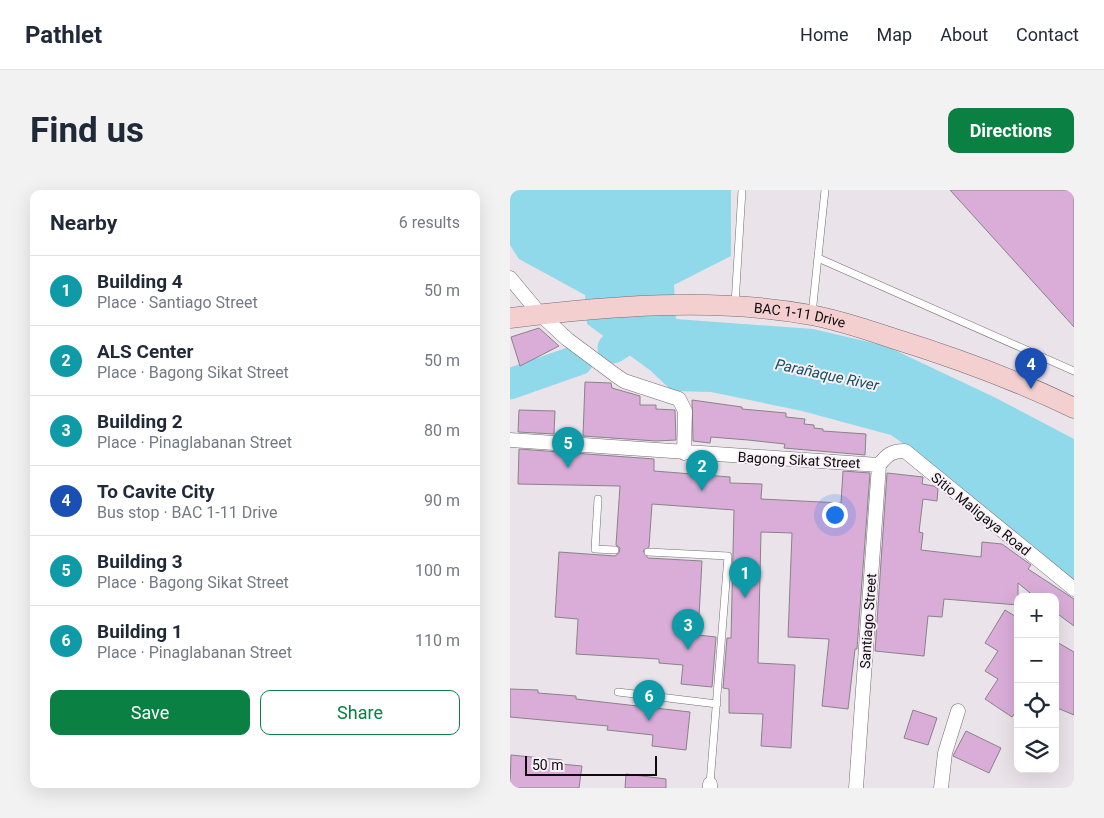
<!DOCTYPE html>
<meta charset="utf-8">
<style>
body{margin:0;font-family:Roboto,sans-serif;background:#f2f2f3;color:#1f2937}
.controls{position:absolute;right:15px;bottom:15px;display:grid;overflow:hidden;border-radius:10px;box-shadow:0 5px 20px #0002}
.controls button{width:45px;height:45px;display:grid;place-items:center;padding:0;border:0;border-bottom:1px solid #e0e1e3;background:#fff;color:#1f2937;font:25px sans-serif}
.scale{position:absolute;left:15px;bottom:12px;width:132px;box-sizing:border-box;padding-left:5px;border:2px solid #0d0b0d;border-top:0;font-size:14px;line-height:18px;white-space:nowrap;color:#0d0b0d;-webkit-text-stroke:4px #f8f0f7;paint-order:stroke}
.you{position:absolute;left:324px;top:324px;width:18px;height:18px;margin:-12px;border:4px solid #fff;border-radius:50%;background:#1a73e8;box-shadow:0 0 0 8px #1a73e833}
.badge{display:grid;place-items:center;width:32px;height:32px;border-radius:50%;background:#0b8043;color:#fff;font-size:16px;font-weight:700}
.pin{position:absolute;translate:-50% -41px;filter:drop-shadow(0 1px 2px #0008)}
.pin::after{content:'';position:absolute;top:26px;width:18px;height:15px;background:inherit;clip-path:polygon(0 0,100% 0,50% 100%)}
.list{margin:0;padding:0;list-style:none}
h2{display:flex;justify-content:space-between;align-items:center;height:65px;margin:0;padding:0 20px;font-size:21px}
h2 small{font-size:16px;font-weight:400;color:#747a83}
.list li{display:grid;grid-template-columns:32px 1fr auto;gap:15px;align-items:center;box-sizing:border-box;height:70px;padding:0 20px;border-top:1px solid #e0e1e3}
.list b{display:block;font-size:19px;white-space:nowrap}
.list p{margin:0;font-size:16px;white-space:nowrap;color:#747a83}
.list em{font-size:16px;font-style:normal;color:#747a83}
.actions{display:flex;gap:10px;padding:15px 20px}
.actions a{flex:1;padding:11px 0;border:1px solid #0b8043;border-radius:10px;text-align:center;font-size:18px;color:#0b8043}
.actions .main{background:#0b8043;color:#fff}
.icon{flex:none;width:28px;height:28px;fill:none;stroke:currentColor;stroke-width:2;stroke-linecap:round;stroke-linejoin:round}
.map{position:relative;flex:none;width:564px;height:598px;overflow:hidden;border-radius:10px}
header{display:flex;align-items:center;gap:30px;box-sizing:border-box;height:70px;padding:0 25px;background:#fff;border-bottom:1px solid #e0e1e3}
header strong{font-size:24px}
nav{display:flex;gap:28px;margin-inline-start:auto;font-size:18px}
.intro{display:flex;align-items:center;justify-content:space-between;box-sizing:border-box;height:120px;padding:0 30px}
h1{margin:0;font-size:35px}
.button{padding:12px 22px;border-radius:10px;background:#0b8043;color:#fff;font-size:18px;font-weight:700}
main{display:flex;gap:30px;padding:0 30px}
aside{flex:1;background:#fff;border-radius:10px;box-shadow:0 5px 20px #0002}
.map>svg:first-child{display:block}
.water{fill:#90d9eb}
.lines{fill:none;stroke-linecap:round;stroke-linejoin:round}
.river{stroke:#90d9eb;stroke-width:31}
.building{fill:#d9add8;stroke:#898289}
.lane-casing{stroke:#736d73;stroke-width:8}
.street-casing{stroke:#736d73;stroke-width:15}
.secondary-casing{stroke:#736d73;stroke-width:21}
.lane{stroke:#fff;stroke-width:7}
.street{stroke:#fff;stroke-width:14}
.secondary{stroke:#f4cfd0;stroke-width:20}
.labels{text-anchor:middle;stroke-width:4;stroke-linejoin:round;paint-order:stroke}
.street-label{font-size:14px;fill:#0d0b0d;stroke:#f8f0f7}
.water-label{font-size:15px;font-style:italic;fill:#14525f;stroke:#f8f0f7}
</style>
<header>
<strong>Pathlet</strong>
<nav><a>Home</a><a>Map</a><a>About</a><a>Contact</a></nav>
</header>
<div class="intro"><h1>Find us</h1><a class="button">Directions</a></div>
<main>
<aside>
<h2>Nearby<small>6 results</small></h2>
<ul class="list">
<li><span class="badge" style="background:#0f9aa8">1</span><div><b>Building 4</b><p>Place · Santiago Street</p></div><em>50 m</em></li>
<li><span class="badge" style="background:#0f9aa8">2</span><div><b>ALS Center</b><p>Place · Bagong Sikat Street</p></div><em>50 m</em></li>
<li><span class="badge" style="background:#0f9aa8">3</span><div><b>Building 2</b><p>Place · Pinaglabanan Street</p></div><em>80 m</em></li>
<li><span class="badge" style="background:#1a4fb4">4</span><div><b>To Cavite City</b><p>Bus stop · BAC 1-11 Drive</p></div><em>90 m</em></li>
<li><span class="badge" style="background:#0f9aa8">5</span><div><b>Building 3</b><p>Place · Bagong Sikat Street</p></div><em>100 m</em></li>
<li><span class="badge" style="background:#0f9aa8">6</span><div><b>Building 1</b><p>Place · Pinaglabanan Street</p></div><em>110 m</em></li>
</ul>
<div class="actions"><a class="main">Save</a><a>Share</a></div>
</aside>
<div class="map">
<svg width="564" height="598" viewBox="0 0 564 598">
<rect width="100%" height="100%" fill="#ebe3ea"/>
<path class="water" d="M 0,0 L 221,0 L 221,66 L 164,95 L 166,129 L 303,139 L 376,156 L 484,207 L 564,249 L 564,391 L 465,313 L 423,275 L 381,245 L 292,221 L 201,202 L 162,201 L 141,181 L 77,134 L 75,105 L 9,69 L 0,55 Z"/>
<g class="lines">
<path class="river" d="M 103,158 L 131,140
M 0,194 L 68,170"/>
</g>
<path class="building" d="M 440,0 L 564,0 L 564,137 Z
M 29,138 L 49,156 L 10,176 L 1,147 Z
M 75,192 L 101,193 L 102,198 L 130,206 L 130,215 L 146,215 L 146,219 L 165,220 L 166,250 L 146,251 L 73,246 Z
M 182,210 L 232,217 L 232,219 L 276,223 L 276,227 L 295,229 L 294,234 L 304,235 L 304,238 L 313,239 L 313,241 L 356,244 L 355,265 L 274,258 L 275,254 L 238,250 L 201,247 L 200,253 L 183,251 Z
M 9,220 L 45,221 L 44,244 L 8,242 Z
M 9,259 L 144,269 L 144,281 L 220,287 L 220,293 L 252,294 L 251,309 L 331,313 L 333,281 L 360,283 L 347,459 L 345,459 L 338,519 L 312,516 L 319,449 L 278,447 L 282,343 L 251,342 L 248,473 L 285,475 L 281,558 L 251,556 L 253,524 L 219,523 L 219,499 L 213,498 L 217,448 L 221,448 L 224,320 L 142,314 L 139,357 L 133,361 L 138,368 L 192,371 L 188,445 L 206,447 L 202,497 L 171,494 L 173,475 L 149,473 L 149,469 L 66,464 L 68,429 L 45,427 L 49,362 L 105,366 L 109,363 L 110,358 L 106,355 L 110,296 L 8,294 Z
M 377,283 L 413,287 L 412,294 L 424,296 L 428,299 L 427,311 L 413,309 L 409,342 L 413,343 L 411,360 L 471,367 L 472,352 L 492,354 L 521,375 L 518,379 L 564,409 L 564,436 L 545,422 L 545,407 L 525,407 L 508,393 L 508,415 L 434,409 L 432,427 L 418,426 L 414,466 L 365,461 Z
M 495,420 L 508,428 L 508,519 L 502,527 L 475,509 L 488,489 L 475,481 L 488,461 L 475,453 Z
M 545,451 L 564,462 L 564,525 L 545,517 Z
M 0,499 L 28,500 L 28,503 L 66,506 L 66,509 L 180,522 L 176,560 L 142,556 L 143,545 L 97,540 L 98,536 L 0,527 Z
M 403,520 L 427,528 L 418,555 L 394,548 Z
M 456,541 L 491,558 L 479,583 L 443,566 Z
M 1,565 L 52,570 L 51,574 L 72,576 L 69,598 L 0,598 Z
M 116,584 L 156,589 L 156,598 L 115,598 Z"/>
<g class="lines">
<g class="lane-casing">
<path id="lane" d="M 308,68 L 564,181
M 225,114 L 232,0
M 302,124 L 315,0
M 88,309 L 85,359 L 105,360
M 138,362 L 218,366 L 200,594
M 108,502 L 207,514"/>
</g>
<g class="street-casing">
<path id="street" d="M 0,88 L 30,124 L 57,149 L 104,184 L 114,191 L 169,209 L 175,221 L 174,263
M 0,250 L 369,275
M 200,598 L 200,594
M 346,598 L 369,275 C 377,265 381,261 395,261 L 564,399
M 431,598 L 435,563 L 448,521"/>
</g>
<g class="secondary-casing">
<g id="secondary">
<path id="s1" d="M 0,128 C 98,116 203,107 301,125 C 329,130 358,140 385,149 C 446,168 506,190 564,218"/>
</g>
</g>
<use href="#lane" class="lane"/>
<use href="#street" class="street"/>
<use href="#secondary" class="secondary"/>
</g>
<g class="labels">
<g class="street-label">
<text dy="5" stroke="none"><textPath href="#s1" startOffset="291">BAC 1-11 Drive</textPath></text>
<text transform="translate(289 270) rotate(3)" y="5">Bagong Sikat Street</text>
<text transform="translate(471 324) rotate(39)" y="5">Sitio Maligaya Road</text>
<text transform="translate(358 431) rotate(-86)" y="5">Santiago Street</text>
</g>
<g class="water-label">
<text transform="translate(317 185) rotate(12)" y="5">Parañaque River</text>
</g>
</g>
</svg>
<div class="controls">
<button>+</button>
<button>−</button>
<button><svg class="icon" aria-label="locate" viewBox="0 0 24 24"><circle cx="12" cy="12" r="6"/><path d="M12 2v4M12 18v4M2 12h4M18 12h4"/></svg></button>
<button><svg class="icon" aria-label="layers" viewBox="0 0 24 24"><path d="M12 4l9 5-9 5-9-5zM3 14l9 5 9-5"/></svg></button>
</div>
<div class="scale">50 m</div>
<div class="you"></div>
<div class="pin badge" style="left:235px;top:408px;background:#0f9aa8">1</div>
<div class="pin badge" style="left:192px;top:301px;background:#0f9aa8">2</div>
<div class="pin badge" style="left:178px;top:460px;background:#0f9aa8">3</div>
<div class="pin badge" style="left:521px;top:199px;background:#1a4fb4">4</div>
<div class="pin badge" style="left:58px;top:278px;background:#0f9aa8">5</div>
<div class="pin badge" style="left:139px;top:531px;background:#0f9aa8">6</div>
</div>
</main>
